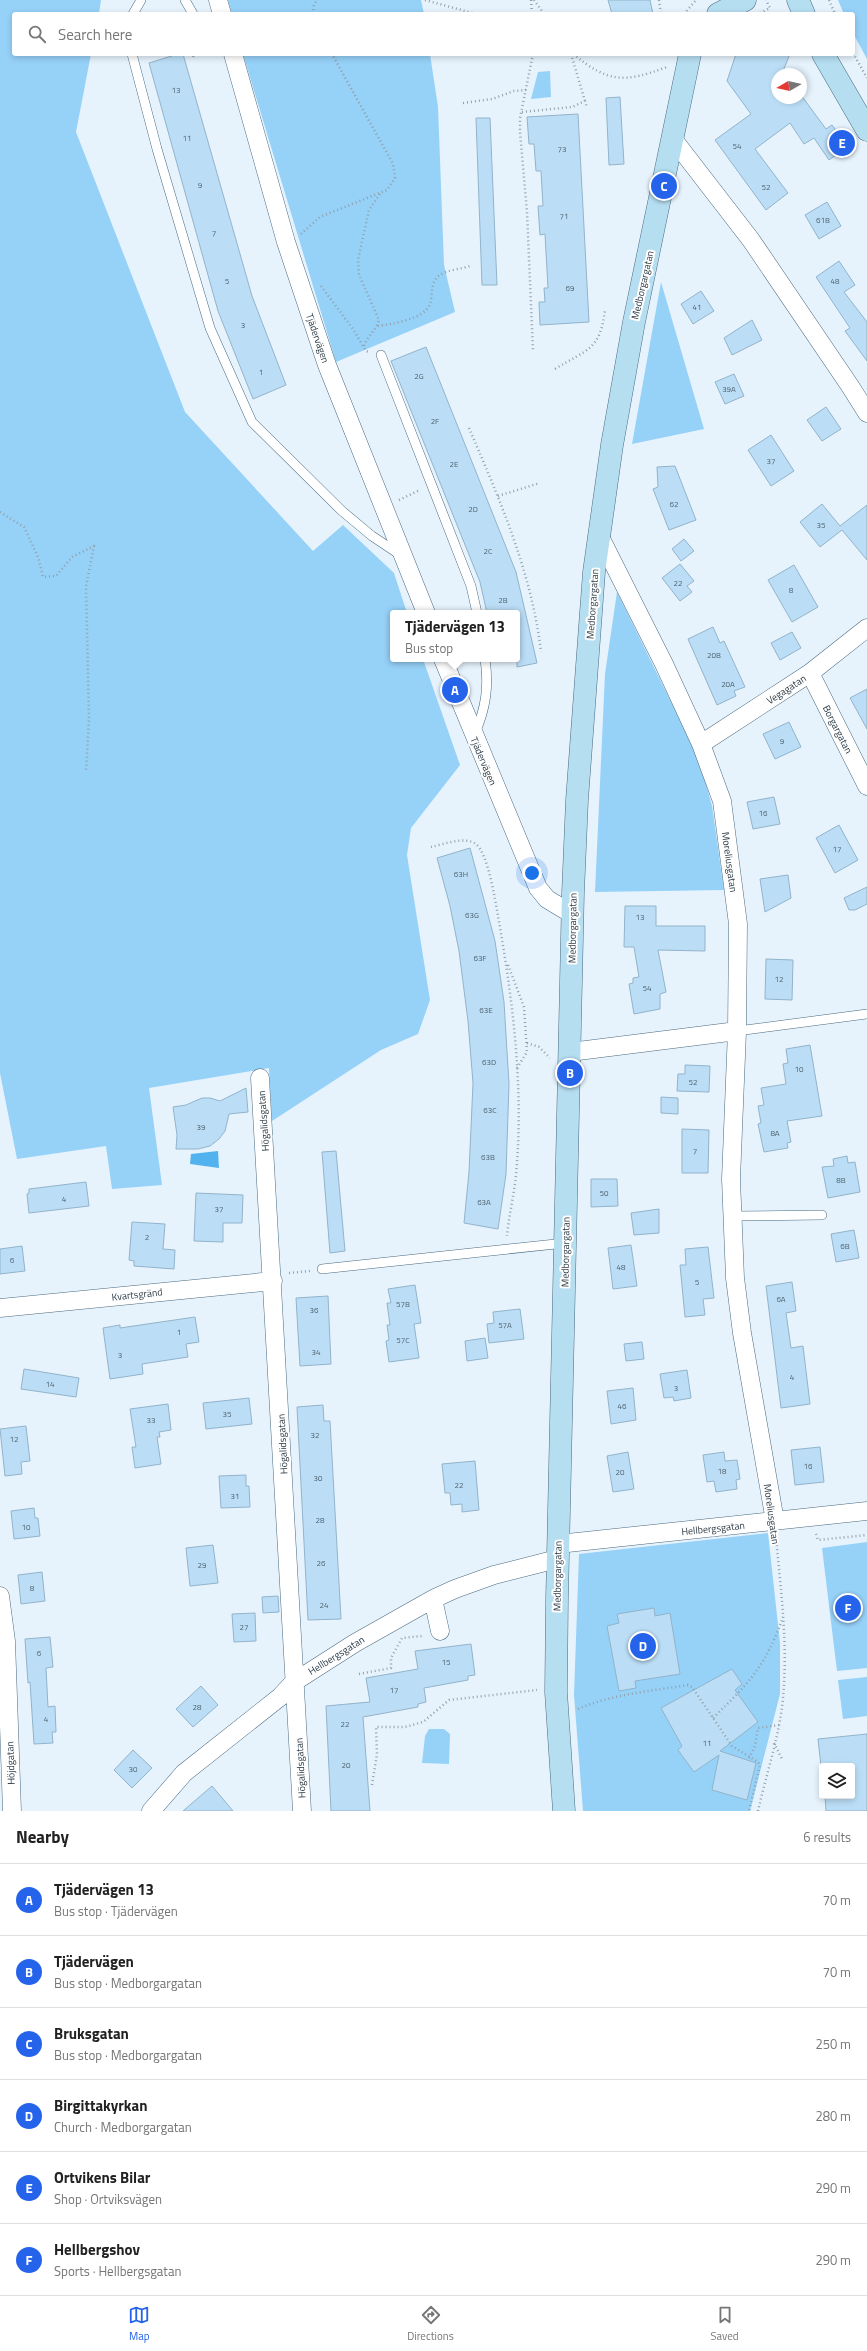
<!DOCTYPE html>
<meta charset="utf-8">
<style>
body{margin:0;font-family:"Titillium Web",sans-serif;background:#f2f2f2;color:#222}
.controls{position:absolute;right:12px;bottom:12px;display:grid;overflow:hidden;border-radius:4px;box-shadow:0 2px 6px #0003}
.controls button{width:36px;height:36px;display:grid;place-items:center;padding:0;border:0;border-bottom:1px solid #e0e0e0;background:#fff;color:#222;font:20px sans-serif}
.compass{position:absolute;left:771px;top:68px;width:36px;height:36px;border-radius:50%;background:#fff;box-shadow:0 2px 6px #0003;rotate:261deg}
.you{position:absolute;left:532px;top:873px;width:14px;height:14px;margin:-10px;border:3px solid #fff;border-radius:50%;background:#1a73e8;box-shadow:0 0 0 6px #1a73e833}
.badge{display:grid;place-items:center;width:26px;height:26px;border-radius:50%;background:#2563eb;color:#fff;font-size:13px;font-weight:700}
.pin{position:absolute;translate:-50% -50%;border:2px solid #fff;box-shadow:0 1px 4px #0006}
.popup{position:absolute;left:390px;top:610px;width:130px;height:52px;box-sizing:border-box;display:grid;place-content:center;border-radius:4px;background:#fff;filter:drop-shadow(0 1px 3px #0005);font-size:13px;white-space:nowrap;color:#767676}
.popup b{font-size:15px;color:#222}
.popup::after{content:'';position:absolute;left:50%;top:100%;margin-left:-8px;border:8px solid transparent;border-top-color:#fff}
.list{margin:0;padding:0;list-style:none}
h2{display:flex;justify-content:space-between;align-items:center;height:52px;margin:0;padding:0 16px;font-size:17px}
h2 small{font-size:13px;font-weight:400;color:#767676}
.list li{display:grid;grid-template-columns:26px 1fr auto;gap:12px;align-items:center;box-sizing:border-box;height:72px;padding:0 16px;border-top:1px solid #e0e0e0}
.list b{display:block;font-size:15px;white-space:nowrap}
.list p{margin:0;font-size:13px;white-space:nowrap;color:#767676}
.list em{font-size:13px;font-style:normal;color:#767676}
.icon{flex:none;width:22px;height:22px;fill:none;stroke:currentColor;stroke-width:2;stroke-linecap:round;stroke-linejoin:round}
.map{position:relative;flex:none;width:867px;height:1811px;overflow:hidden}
.search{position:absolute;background:#fff;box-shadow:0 2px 6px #0003;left:12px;right:12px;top:12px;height:44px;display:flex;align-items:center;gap:10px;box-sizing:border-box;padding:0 14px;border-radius:4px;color:#767676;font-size:15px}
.sheet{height:484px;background:#fff}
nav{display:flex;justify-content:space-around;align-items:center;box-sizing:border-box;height:56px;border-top:1px solid #e0e0e0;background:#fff;font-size:11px;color:#767676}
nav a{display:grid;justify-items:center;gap:2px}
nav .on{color:#2563eb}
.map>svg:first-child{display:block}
.green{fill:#96d1f8}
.water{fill:#52b2ed}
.building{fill:#bbdef6;stroke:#92b3ca}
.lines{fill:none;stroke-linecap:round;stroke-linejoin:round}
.lane-casing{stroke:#4b6a7f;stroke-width:10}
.street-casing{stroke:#4b6a7f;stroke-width:19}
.secondary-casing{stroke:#4b6a7f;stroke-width:23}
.path{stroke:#92a0aa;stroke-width:2.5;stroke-dasharray:1 3;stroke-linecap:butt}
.lane{stroke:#fff;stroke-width:9}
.street{stroke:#fff;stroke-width:18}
.secondary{stroke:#b5def1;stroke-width:22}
.labels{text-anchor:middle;stroke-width:4;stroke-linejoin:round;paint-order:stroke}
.number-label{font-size:8px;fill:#506370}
.street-label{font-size:10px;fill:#2c3a44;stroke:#fefefe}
</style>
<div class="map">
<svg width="867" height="1811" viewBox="0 0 867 1811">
<rect width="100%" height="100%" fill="#e6f3fd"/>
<path class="green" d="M 0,0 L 101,0 L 99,14 L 14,14 L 14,54 L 91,54 L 76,132 L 185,412 L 313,551 L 343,525 L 394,573 L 407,613 L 393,613 L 393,659 L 423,659 L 460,765 L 411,828 L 407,855 L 430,1000 L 418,1034 L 381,1050 L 272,1121 L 269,1068 L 149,1088 L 162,1185 L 112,1189 L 106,1146 L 17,1159 L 0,1073 Z
M 228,0 L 421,0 L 424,14 L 232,14 Z
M 838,0 L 867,0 L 867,59 L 853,33 L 853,14 L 844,14 Z
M 243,54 L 430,54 L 438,107 L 444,265 L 455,312 L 336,362 Z
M 550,71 L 551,97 L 531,99 L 538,72 Z
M 661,282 L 704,429 L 632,444 Z
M 617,592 L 699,759 L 712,806 L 724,890 L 595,892 L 605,674 Z
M 768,1533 L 780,1643 L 780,1694 L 750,1811 L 583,1811 L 574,1695 L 579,1554 Z
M 867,1542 L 867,1668 L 837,1671 L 822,1548 Z
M 867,1677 L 867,1716 L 843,1719 L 838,1680 Z
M 429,1729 L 444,1729 L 450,1734 L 449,1764 L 422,1763 L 425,1736 Z"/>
<path class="water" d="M 218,1151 L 219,1168 L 190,1164 L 191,1154 Z"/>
<path class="building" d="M 608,0 L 650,0 L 653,14 L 612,14 Z
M 178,54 L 183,54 L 252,296 L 286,385 L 253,399 L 218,311 L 149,63 Z
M 736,54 L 790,54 L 783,71 L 786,74 L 777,74 L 777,98 L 801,98 L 801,95 L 826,129 L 832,125 L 848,147 L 829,160 L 814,138 L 804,144 L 790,123 L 755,149 L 788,193 L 766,210 L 715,140 L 751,114 L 727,81 Z
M 620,97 L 624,164 L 609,165 L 606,98 Z
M 578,114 L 589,322 L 540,325 L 539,302 L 545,302 L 544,288 L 548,288 L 545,234 L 540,235 L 538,206 L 543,206 L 541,171 L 536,171 L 534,144 L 529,144 L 527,117 Z
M 476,118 L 490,118 L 497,285 L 482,285 Z
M 827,202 L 841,226 L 819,239 L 805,215 Z
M 839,261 L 855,285 L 844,292 L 867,322 L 867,361 L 845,331 L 850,328 L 816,277 Z
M 701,291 L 714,311 L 693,324 L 681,304 Z
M 752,320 L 762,340 L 732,355 L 724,338 Z
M 426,347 L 516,572 L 537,663 L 517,667 L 517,613 L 487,613 L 480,582 L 391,361 Z
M 734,374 L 744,396 L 725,404 L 715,382 Z
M 826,407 L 841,429 L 822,441 L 807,420 Z
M 771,435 L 794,471 L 771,486 L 748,450 Z
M 675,466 L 696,520 L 669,530 L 653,489 L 658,487 L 657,467 Z
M 822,504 L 840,526 L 867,505 L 867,560 L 842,530 L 820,547 L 800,522 Z
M 684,539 L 694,551 L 681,561 L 672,549 Z
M 680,564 L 694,581 L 687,586 L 692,592 L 680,601 L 662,578 Z
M 794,565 L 818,607 L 792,622 L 768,580 Z
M 713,627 L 720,643 L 724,641 L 745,687 L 734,691 L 736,696 L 717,705 L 688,639 Z
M 792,632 L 801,648 L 780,660 L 771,643 Z
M 867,689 L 867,729 L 850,698 Z
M 789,722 L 801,747 L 775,759 L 763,734 Z
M 774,797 L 780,824 L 753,829 L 747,802 Z
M 839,825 L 858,860 L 835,873 L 816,838 Z
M 470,848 L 495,941 L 504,1002 L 509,1084 L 506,1174 L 498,1229 L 464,1223 L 469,1172 L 473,1083 L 468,1021 L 459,951 L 450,906 L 437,858 Z
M 788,875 L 791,898 L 765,912 L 760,879 Z
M 867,887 L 867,904 L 855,910 L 849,910 L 844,898 Z
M 625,906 L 656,906 L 656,926 L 705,926 L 705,951 L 658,950 L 666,992 L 660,994 L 660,1009 L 634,1014 L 629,984 L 633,983 L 633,978 L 639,977 L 634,947 L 624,947 Z
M 766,959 L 793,960 L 792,1000 L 765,999 Z
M 810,1045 L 822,1116 L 787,1121 L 791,1142 L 787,1143 L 788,1148 L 764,1152 L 758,1124 L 761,1123 L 758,1106 L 764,1105 L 761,1088 L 786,1084 L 783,1064 L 788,1063 L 786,1049 Z
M 685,1065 L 710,1066 L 709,1092 L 677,1091 L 678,1074 L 685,1074 Z
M 246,1088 L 248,1112 L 229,1114 L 225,1131 L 219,1139 L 210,1146 L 198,1149 L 176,1149 L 177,1135 L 173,1107 L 186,1105 L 202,1098 L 210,1098 L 220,1101 Z
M 661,1097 L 678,1098 L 678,1114 L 661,1113 Z
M 682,1129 L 709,1130 L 708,1173 L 682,1173 Z
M 336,1151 L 345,1251 L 330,1253 L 322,1152 Z
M 847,1156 L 848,1163 L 855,1162 L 860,1192 L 828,1198 L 822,1167 L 834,1166 L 833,1159 Z
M 591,1179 L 617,1179 L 618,1206 L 591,1207 Z
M 86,1182 L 89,1206 L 29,1213 L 27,1194 L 29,1193 L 29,1189 Z
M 196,1193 L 243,1195 L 242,1223 L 223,1223 L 223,1242 L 194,1241 Z
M 659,1209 L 659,1233 L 634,1235 L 631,1213 Z
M 132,1222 L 165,1224 L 163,1249 L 175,1250 L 174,1269 L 134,1266 L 134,1261 L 129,1260 Z
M 854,1230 L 859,1258 L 836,1262 L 831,1234 Z
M 631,1245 L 637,1286 L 613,1289 L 608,1248 Z
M 22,1246 L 25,1271 L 0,1274 L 0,1249 Z
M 708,1247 L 714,1298 L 703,1299 L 705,1315 L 685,1317 L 680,1265 L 686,1265 L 685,1249 Z
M 792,1282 L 796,1311 L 786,1313 L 791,1348 L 803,1346 L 810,1404 L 781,1408 L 766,1286 Z
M 415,1285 L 421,1323 L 414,1324 L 419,1358 L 389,1362 L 386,1341 L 389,1340 L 387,1325 L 390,1325 L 387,1303 L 391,1303 L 388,1289 Z
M 328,1296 L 331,1364 L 300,1366 L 296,1298 Z
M 520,1309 L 524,1339 L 489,1343 L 487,1324 L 494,1323 L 493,1312 Z
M 195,1317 L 199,1342 L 186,1344 L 188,1357 L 142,1364 L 143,1374 L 110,1379 L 103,1328 L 120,1325 L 120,1328 Z
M 485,1338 L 488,1358 L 467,1361 L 465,1341 Z
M 642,1342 L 644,1359 L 626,1361 L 624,1344 Z
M 24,1369 L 79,1378 L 76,1397 L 21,1389 Z
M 687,1370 L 691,1398 L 674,1401 L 673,1397 L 664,1398 L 660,1374 Z
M 633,1388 L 636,1420 L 611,1424 L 607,1391 Z
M 249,1398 L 252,1424 L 206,1429 L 203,1403 Z
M 168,1404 L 171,1430 L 159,1432 L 160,1437 L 157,1437 L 161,1464 L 135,1468 L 132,1447 L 136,1447 L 130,1409 Z
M 323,1405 L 324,1421 L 330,1421 L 341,1619 L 308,1620 L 297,1407 Z
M 26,1426 L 30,1461 L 21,1462 L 22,1474 L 5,1476 L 0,1429 Z
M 820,1447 L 824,1482 L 795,1485 L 791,1450 Z
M 628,1452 L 634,1489 L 613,1492 L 607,1456 Z
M 724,1452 L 725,1461 L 737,1460 L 740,1479 L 736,1480 L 737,1489 L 716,1492 L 714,1481 L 707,1482 L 703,1455 Z
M 475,1461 L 479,1510 L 462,1512 L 462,1504 L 451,1505 L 450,1493 L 445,1493 L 442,1464 Z
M 246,1475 L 246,1486 L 249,1486 L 250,1507 L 221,1508 L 219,1476 Z
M 34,1508 L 35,1518 L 38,1518 L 40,1536 L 14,1539 L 11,1511 Z
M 213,1545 L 218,1583 L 190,1586 L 186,1548 Z
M 42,1572 L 45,1601 L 21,1604 L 18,1575 Z
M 278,1596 L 279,1612 L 263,1613 L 262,1597 Z
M 654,1608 L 655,1616 L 670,1613 L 680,1674 L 635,1681 L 636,1688 L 619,1691 L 607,1626 L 619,1623 L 617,1614 Z
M 255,1613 L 256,1641 L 234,1642 L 232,1614 Z
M 50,1637 L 53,1667 L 46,1668 L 48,1707 L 55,1706 L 56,1732 L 52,1732 L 53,1743 L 34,1744 L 30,1682 L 28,1683 L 25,1639 Z
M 471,1644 L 475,1675 L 468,1676 L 468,1680 L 424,1688 L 426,1702 L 418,1704 L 418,1707 L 363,1717 L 370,1811 L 331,1811 L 326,1706 L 370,1702 L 366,1678 L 418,1669 L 415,1651 Z
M 732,1669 L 742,1684 L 735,1690 L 758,1722 L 720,1751 L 756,1763 L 747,1800 L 712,1790 L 719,1755 L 694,1772 L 678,1750 L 682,1746 L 661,1708 Z
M 201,1686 L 218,1705 L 193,1727 L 176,1709 Z
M 867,1734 L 867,1811 L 826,1811 L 825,1796 L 852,1796 L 852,1766 L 821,1766 L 818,1739 Z
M 133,1750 L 152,1768 L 132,1788 L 114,1770 Z
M 212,1786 L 233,1811 L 183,1811 Z"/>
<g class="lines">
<g class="lane-casing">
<path id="lane" d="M 185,0 L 193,14
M 133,14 L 141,0
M 132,54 L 157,149 L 210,328 L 252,422 L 342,511 L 372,536 L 399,554
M 381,355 L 471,586 L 477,613
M 475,733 C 486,708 489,686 485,659
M 737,1031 L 867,1014
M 732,1216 L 822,1215
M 322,1269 L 565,1243"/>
</g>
<g class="street-casing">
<path id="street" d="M 218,0 L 222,14
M 233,54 L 286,242 L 327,365 L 426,613
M 673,139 L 751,240 L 850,386 L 867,413
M 599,535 L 664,664 L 701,744 L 722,801 L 738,924 L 737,1031 L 731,1179 L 735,1278 L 742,1333 L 775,1521
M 443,659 L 538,888 L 547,899 L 572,914
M 810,673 L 867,786
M 701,744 L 810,673 L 867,628
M 570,1052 L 737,1031
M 260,1078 L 302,1811
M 0,1308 L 273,1281
M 558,1544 L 867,1511
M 0,1596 L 6,1641 L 12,1811
M 433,1599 L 440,1631
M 151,1811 L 184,1773 L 280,1697 L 294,1682 L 355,1643 L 433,1599 L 455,1589 L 494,1575 L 557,1559"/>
</g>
<g class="secondary-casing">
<path id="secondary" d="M 798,0 L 804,14
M 718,14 L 745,0
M 823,54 L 867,130
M 564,1811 L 556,1692 L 557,1599 L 573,893 L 577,800 L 594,572 L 612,445 L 634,322 L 690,54"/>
</g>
<path class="path" d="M 425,0 L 476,14
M 531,0 L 532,14
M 534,0 L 544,14
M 659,0 L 661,14
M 829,0 L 835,14
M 760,13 L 770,8 L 766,0
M 313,14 L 314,4 L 318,0
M 684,14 L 696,0
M 853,53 L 867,78
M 533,54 L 520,118 L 520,132 L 527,212 L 533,351
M 571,54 L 585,101
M 573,54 C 609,83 624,83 667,67
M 193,57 L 194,54
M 463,103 L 492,99 L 514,91 L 526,90
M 522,112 L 572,107 L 585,101 L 587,108
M 301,234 L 320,217 L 387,190 L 395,178 L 393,164 L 332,54
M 321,286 L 353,329 L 366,351 L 369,352
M 378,326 C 392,324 425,319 430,304 C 433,295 430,281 440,275 C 447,270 461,269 470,266
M 364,346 C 367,336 376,331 379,320 L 359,275 L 358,260 L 369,210 L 380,194
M 555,369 C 587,349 600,351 605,310
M 469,428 C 500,500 532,574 541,652
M 498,496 L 540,483
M 399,500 L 420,490
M 0,512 L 24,527 L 38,557 L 43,577 L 56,576 L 72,557 L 94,546 L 86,586 L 89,719 L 86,772
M 431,847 C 444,844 465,836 476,844 C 488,854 495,899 498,916 C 513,1001 524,1089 516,1175 C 514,1195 509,1215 507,1236
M 508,965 L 524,1007 L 527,1052 L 517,1068
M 527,1043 L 539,1047 L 550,1058
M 289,1273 L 310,1271
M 816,1534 L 818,1540 L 867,1535
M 359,1674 L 391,1668 L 391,1658 L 402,1638 L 422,1636
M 578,1709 C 613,1694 651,1691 688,1685 L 692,1687 L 732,1746 L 758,1762 L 760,1765 L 749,1811
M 713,1718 C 750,1682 765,1667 783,1617
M 774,1743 L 782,1759
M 749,1758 L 755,1746 L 758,1728 L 779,1725
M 372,1785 L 377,1754 L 376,1727 L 405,1727 L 423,1722 L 449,1700 L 537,1690
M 758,1811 C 766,1775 780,1734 783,1698 C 788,1645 781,1591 776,1538"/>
<use href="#lane" class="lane"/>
<use href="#street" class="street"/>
<use href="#secondary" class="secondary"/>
</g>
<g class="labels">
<g class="number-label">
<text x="176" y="93">13</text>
<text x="187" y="141">11</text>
<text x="737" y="149">54</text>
<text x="562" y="152">73</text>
<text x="200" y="188">9</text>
<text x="766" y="190">52</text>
<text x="564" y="219">71</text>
<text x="823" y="223">61B</text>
<text x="214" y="236">7</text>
<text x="227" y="284">5</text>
<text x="835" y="284">48</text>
<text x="570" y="291">69</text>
<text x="697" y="310">41</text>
<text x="243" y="328">3</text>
<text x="261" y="375">1</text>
<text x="419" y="379">2G</text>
<text x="729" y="392">39A</text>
<text x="435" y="424">2F</text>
<text x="771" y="464">37</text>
<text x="454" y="467">2E</text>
<text x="674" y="507">62</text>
<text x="473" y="512">2D</text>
<text x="821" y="528">35</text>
<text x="488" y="554">2C</text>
<text x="678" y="586">22</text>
<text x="791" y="593">8</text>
<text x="503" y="603">2B</text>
<text x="714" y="658">20B</text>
<text x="728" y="687">20A</text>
<text x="782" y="744">9</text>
<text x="763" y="816">16</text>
<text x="837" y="852">17</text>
<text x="461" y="877">63H</text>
<text x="472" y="918">63G</text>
<text x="640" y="920">13</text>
<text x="480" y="961">63F</text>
<text x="779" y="982">12</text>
<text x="647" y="991">54</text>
<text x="486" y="1013">63E</text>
<text x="489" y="1065">63D</text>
<text x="799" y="1072">10</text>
<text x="693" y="1085">52</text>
<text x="490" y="1113">63C</text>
<text x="201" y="1130">39</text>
<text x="775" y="1136">8A</text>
<text x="695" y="1154">7</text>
<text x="488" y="1160">63B</text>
<text x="841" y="1183">8B</text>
<text x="604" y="1196">50</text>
<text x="64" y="1202">4</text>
<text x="484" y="1205">63A</text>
<text x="219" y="1212">37</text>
<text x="147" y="1240">2</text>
<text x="845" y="1249">6B</text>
<text x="12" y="1263">6</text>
<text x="621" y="1270">48</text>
<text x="697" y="1285">5</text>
<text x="781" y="1302">6A</text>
<text x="403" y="1307">57B</text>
<text x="314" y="1313">36</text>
<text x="505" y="1328">57A</text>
<text x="179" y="1335">1</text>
<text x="403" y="1343">57C</text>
<text x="316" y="1355">34</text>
<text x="120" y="1358">3</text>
<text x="792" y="1380">4</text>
<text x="50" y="1387">14</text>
<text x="676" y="1391">3</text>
<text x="622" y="1409">46</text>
<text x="227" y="1417">35</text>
<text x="151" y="1423">33</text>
<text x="315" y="1438">32</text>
<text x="14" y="1442">12</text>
<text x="808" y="1469">16</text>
<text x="722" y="1474">18</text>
<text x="620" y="1475">20</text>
<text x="318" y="1481">30</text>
<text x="459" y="1488">22</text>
<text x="235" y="1499">31</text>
<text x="320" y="1523">28</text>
<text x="26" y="1530">10</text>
<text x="321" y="1566">26</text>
<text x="202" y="1568">29</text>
<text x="32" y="1591">8</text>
<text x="324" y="1608">24</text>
<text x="244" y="1630">27</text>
<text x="39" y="1656">6</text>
<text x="446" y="1665">15</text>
<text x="394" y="1693">17</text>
<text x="197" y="1710">28</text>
<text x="46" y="1722">4</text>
<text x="345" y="1727">22</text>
<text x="707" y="1746">11</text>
<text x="346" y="1768">20</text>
<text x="133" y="1772">30</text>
</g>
<g class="street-label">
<text transform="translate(642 285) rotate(-77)" y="4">Medborgargatan</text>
<text transform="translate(318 338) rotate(71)" y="4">Tjädervägen</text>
<text transform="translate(592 604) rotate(-86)" y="4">Medborgargatan</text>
<text transform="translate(786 689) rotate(-33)" y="4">Vegagatan</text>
<text transform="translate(838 729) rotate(63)" y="4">Borgargatan</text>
<text transform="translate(484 761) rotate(67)" y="4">Tjädervägen</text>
<text transform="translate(730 862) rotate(82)" y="4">Moreliusgatan</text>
<text transform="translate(572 928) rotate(-89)" y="4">Medborgargatan</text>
<text transform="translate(263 1121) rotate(-94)" y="4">Högalidsgatan</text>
<text transform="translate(565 1252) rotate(-89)" y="4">Medborgargatan</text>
<text transform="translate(137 1294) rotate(-6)" y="4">Kvartsgränd</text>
<text transform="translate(282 1444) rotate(-93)" y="4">Högalidsgatan</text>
<text transform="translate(772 1514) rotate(82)" y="4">Moreliusgatan</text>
<text transform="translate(713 1528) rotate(-6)" y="4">Hellbergsgatan</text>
<text transform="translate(557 1576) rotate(-89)" y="4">Medborgargatan</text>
<text transform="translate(336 1655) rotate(-32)" y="4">Hellbergsgatan</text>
<text transform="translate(10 1763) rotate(-92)" y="4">Höjdgatan</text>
<text transform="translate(300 1768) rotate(-93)" y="4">Högalidsgatan</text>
</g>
</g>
</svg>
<div class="controls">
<button><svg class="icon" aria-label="layers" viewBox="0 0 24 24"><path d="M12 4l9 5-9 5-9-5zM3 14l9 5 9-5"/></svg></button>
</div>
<svg class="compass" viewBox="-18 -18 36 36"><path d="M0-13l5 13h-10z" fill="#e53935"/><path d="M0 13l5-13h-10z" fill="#767676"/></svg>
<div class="you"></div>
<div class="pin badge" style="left:455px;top:690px">A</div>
<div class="popup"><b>Tjädervägen 13</b>Bus stop</div>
<div class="pin badge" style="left:570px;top:1073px">B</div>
<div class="pin badge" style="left:664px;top:186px">C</div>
<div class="pin badge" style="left:643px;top:1646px">D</div>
<div class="pin badge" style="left:842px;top:143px">E</div>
<div class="pin badge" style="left:848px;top:1608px">F</div>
<div class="search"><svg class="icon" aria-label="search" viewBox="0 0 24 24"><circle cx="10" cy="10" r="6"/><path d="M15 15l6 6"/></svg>Search here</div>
</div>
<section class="sheet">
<h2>Nearby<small>6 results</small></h2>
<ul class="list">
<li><span class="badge">A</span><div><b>Tjädervägen 13</b><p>Bus stop · Tjädervägen</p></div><em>70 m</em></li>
<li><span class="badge">B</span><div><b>Tjädervägen</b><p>Bus stop · Medborgargatan</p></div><em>70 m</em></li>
<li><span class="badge">C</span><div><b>Bruksgatan</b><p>Bus stop · Medborgargatan</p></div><em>250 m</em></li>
<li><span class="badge">D</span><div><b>Birgittakyrkan</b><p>Church · Medborgargatan</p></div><em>280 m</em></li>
<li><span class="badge">E</span><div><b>Ortvikens Bilar</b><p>Shop · Ortviksvägen</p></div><em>290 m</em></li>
<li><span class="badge">F</span><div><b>Hellbergshov</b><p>Sports · Hellbergsgatan</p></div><em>290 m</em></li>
</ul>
</section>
<nav>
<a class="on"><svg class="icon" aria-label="map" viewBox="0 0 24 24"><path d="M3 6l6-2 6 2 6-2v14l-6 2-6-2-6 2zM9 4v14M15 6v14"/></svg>Map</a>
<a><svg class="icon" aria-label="directions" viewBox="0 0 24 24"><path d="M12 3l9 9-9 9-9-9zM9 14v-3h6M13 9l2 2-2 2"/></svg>Directions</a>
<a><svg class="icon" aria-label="saved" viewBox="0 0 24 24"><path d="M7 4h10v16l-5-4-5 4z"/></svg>Saved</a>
</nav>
